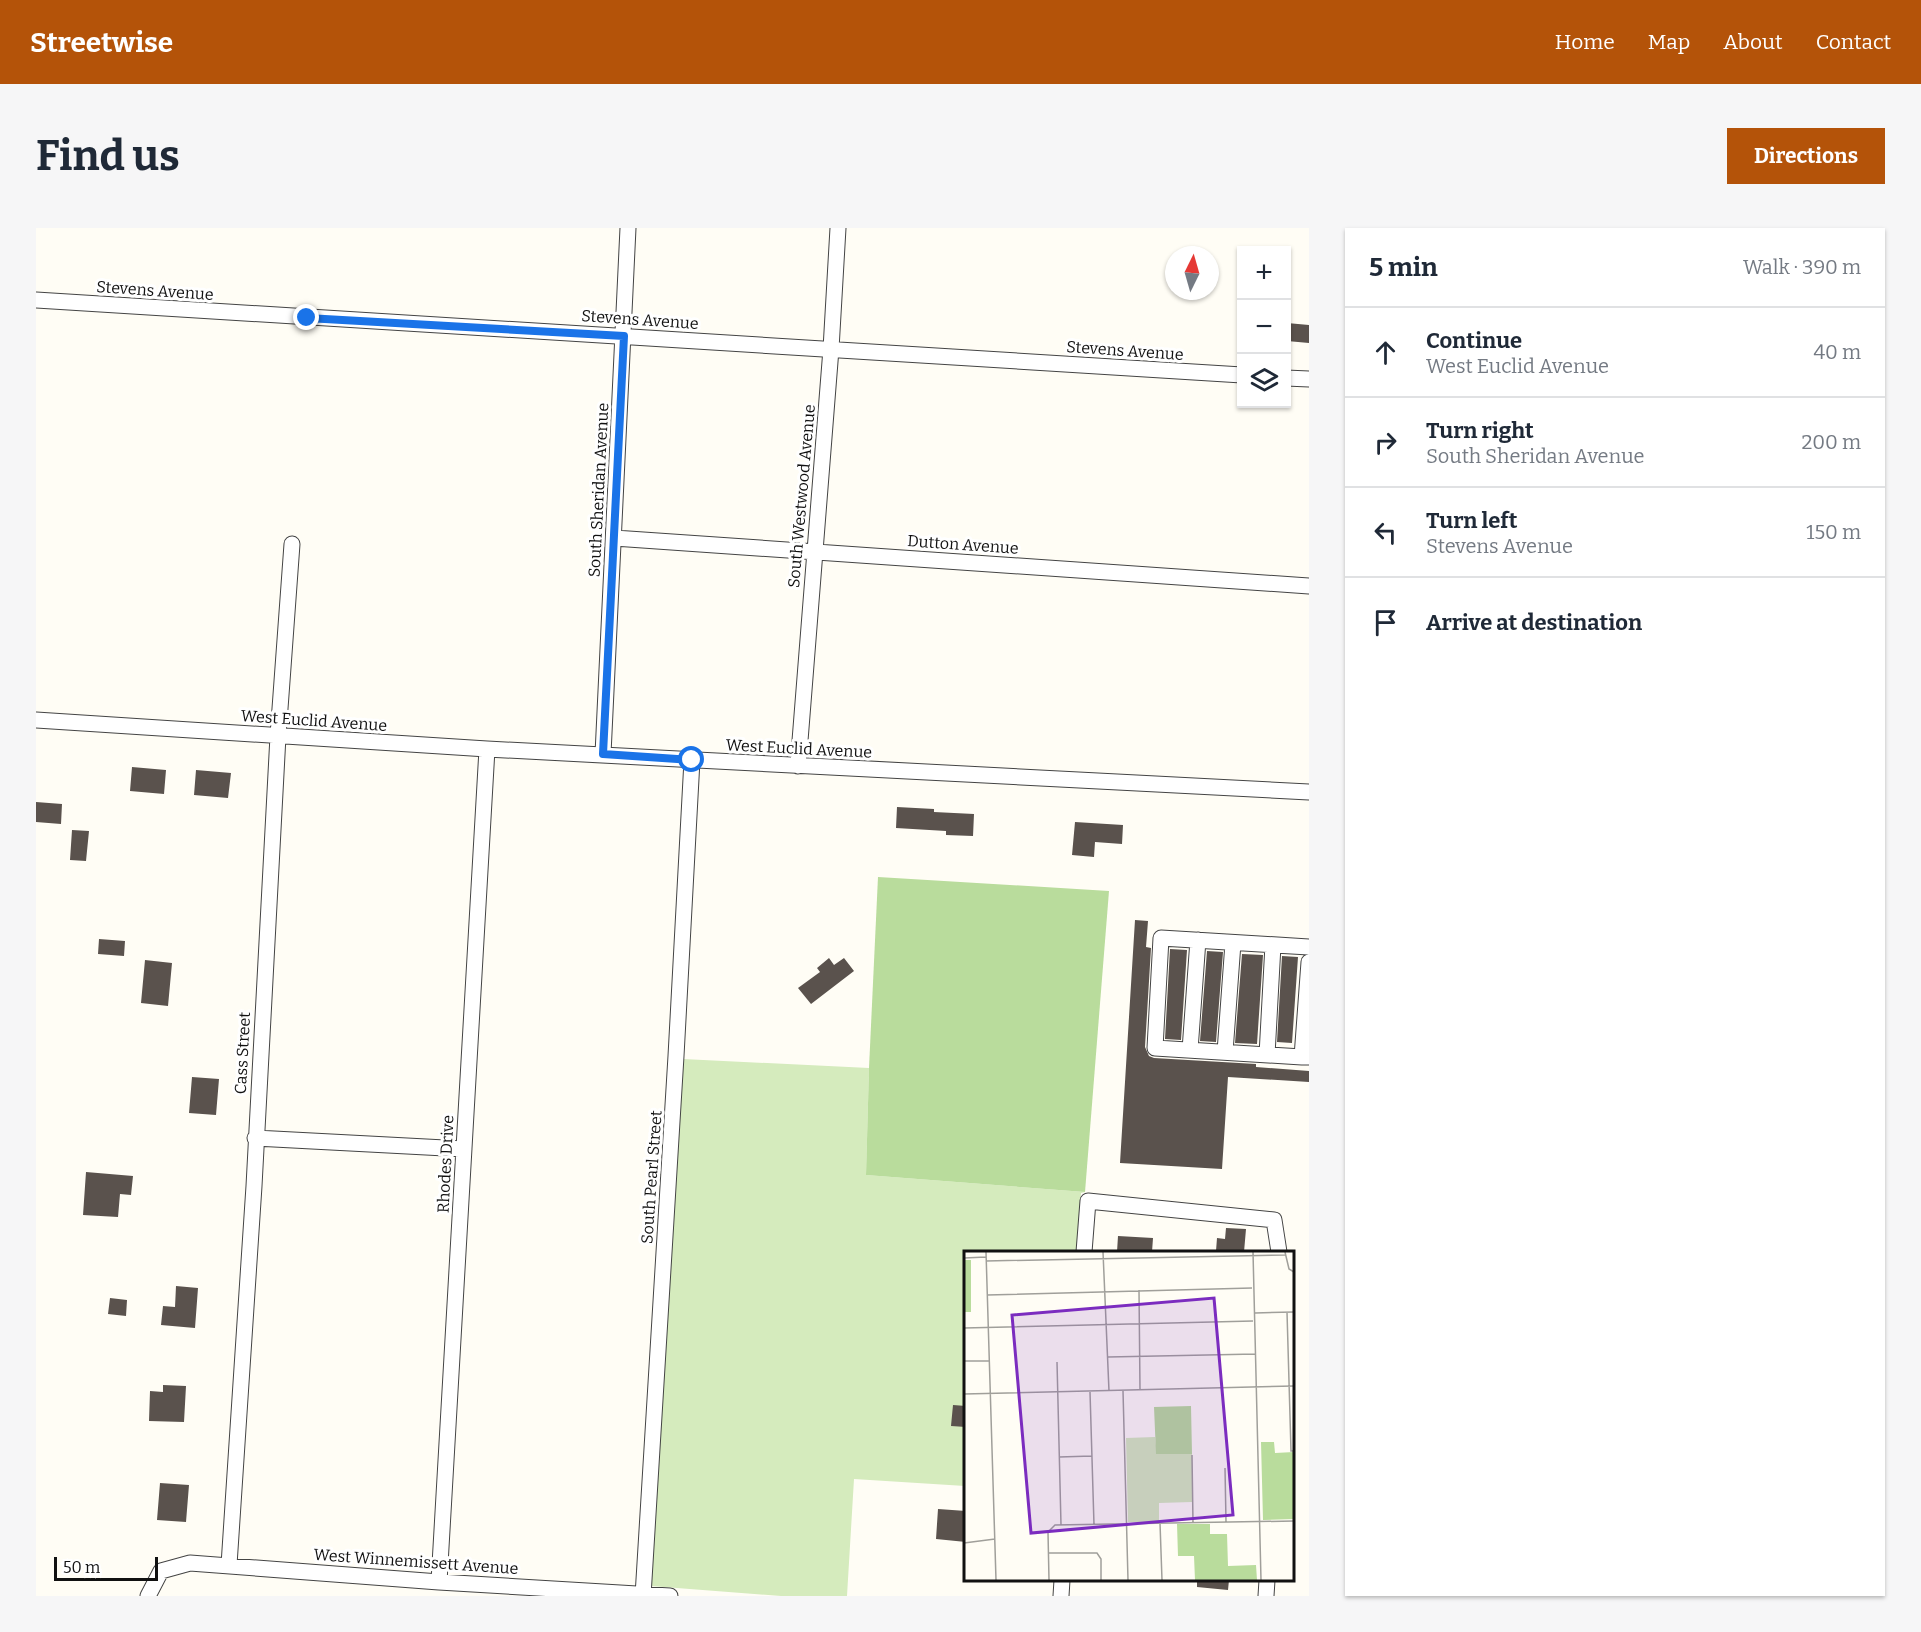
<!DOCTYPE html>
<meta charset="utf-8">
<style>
body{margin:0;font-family:Bitter,serif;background:#f6f6f7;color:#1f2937}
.controls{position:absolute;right:18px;top:18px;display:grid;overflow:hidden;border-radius:0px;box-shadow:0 2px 4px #0004}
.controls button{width:54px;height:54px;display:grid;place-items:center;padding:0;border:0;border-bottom:2px solid #e0e1e3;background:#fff;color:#1f2937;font:30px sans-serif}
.compass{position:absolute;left:1129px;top:18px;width:54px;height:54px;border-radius:50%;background:#fff;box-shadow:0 2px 4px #0004;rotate:5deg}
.scale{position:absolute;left:18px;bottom:15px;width:104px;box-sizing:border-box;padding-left:6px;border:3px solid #111;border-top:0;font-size:16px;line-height:21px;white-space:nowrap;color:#111;-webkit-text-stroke:4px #fff;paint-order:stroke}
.stop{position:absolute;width:18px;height:18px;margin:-14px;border:4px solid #1a73e8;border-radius:50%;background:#fff}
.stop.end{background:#1a73e8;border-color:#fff;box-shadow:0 2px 6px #0008}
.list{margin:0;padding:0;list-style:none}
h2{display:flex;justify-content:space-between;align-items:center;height:78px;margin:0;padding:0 24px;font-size:26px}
h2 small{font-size:20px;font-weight:400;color:#747a83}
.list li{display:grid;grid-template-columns:39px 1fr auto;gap:18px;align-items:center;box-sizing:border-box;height:90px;padding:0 24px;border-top:2px solid #e0e1e3}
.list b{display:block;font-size:22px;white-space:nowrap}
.list p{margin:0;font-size:20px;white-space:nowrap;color:#747a83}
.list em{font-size:20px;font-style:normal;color:#747a83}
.icon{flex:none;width:33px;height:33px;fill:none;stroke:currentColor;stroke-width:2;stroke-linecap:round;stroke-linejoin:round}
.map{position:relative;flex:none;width:1273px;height:1368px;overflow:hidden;border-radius:0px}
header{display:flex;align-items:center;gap:36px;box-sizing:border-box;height:84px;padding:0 30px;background:#b45309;color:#fff}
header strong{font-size:28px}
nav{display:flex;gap:33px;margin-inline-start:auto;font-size:21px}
.intro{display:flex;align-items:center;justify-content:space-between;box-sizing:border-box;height:144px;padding:0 36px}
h1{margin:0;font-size:42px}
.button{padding:15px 27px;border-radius:0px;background:#b45309;color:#fff;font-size:21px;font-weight:700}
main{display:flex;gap:36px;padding:0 36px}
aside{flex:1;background:#fff;border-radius:0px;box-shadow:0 2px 4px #0004}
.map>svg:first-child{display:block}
.green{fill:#d5ebbd}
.forest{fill:#b9dc9c}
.building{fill:#5a524d}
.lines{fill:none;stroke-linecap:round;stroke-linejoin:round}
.minor-casing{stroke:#444;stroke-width:17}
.minor{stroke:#fff;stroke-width:15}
.route{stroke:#1a73e8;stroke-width:8}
.labels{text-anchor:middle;stroke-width:6;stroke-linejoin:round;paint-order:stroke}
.street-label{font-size:16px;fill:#111;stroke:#fff}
.inset-road{fill:none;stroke:#a09f9a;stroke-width:1.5}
.view{fill:#7b2cbf;fill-opacity:0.15;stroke:#7b2cbf;stroke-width:3}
.inset-edge{fill:none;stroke:#111;stroke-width:3}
</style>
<header>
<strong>Streetwise</strong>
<nav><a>Home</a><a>Map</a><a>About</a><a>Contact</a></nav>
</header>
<div class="intro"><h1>Find us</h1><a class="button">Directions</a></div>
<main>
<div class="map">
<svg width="1273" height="1368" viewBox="0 0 1273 1368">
<rect width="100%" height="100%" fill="#fffdf5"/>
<path class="green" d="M 647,831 L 833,840 L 830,947 L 1049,964 L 1045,965 L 1041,1024 L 930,1024 L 929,1258 L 818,1251 L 811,1368 L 745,1368 L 615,1358 Z"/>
<path class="forest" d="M 842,649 L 1073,663 L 1049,964 L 830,947 L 833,840 Z"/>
<path class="building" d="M 1251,95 L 1273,97 L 1273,115 L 1251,113 Z
M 96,539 L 130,542 L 128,566 L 94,563 Z
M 160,542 L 195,545 L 192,570 L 158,567 Z
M 0,574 L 26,576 L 25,596 L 0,594 Z
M 861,579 L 898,581 L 898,584 L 938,586 L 937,608 L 910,607 L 910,603 L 860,600 Z
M 1039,594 L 1087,597 L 1086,616 L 1059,614 L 1058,629 L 1036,627 Z
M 36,602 L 53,603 L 50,633 L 34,632 Z
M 1099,692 L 1112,693 L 1110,719 L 1115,720 L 1109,819 L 1113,828 L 1118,830 L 1220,836 L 1220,839 L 1273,843 L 1273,854 L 1192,849 L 1186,941 L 1084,935 Z
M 63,711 L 89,713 L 88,728 L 62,726 Z
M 1134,721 L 1151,722 L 1145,812 L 1129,811 Z
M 1171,723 L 1187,724 L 1180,814 L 1164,813 Z
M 1206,726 L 1227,727 L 1221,816 L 1199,815 Z
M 1246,728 L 1262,729 L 1256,815 L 1241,814 Z
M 793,730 L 798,737 L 808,730 L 818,743 L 775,776 L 762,760 L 784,744 L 781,740 Z
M 109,732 L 136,735 L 132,778 L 105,775 Z
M 156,849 L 183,851 L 180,887 L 153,885 Z
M 50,944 L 97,948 L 95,967 L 84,966 L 82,989 L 47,987 Z
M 1190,1000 L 1210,1001 L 1208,1024 L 1180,1023 L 1181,1010 L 1189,1011 Z
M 1082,1008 L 1117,1010 L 1116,1024 L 1081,1024 Z
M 140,1058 L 162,1060 L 159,1100 L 125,1097 L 127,1078 L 139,1079 Z
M 74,1070 L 91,1072 L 90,1088 L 72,1086 Z
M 127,1157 L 150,1158 L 148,1194 L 113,1193 L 114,1163 L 127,1164 Z
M 917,1177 L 930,1178 L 930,1199 L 915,1198 Z
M 124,1255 L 153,1257 L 150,1294 L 121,1292 Z
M 902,1281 L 930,1283 L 930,1314 L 900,1311 Z
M 1161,1352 L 1193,1352 L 1192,1362 L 1161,1359 Z"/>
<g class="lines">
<g class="minor-casing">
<path id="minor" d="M 0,72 L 1206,147
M 1250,150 L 1273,151
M 578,310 L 1273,358
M 0,492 L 451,521 L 1273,564
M 567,526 L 592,0
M 762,538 L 795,121 L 802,0
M 1273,734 L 1266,829 L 1273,829
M 1154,822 L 1162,712
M 1189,824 L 1197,715
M 1231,827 L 1237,717
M 1266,829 L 1119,820 L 1125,710 L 1273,719
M 219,910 L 428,921
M 1048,1024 L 1052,973 L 1238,992 L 1243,1024
M 193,1337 L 218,958 L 242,508 L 256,316
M 403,1354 L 451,521
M 112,1368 L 125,1343 L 154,1335 L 403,1354 L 634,1368
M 607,1368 L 640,828 L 656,532
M 1025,1368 L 1026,1352
M 1230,1368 L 1231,1352"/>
</g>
<use href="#minor" class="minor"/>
</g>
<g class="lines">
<path class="route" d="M 271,90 L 588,108 L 567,526 L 656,532"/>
</g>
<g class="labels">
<g class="street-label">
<text transform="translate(119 62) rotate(4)" y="6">Stevens Avenue</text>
<text transform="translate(604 91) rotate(4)" y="6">Stevens Avenue</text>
<text transform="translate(1089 122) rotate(4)" y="6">Stevens Avenue</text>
<text transform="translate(562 262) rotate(-87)" y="6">South Sheridan Avenue</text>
<text transform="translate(765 268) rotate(-85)" y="6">South Westwood Avenue</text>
<text transform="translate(927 316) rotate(4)" y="6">Dutton Avenue</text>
<text transform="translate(278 492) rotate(4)" y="6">West Euclid Avenue</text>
<text transform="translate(763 520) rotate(3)" y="6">West Euclid Avenue</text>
<text transform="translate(206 825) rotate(-87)" y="6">Cass Street</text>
<text transform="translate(409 936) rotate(-87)" y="6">Rhodes Drive</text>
<text transform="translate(615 949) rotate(-86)" y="6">South Pearl Street</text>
<text transform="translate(380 1333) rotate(4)" y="6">West Winnemissett Avenue</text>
</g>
</g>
<g transform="translate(928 1023)">
<rect width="330" height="330" fill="#fffdf5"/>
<path d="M 191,186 L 193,203 L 228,203 L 228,251 L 195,252 L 195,271 L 164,271 L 162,187 Z" fill="#d5ebbd"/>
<path d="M 0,9 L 7,9 L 7,61 L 0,61 ZM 227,155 L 228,203 L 192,203 L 190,156 ZM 297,191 L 310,191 L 311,202 L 330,201 L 330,268 L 299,269 ZM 213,273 L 246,273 L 246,283 L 263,283 L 264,315 L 292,314 L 293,329 L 231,329 L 230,305 L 214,305 Z" fill="#b9dc9c"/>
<path class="inset-road" d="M 22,1 L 32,329M 139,1 L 145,140M 289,1 L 297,329M 321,1 L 325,18 L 330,21M 0,7 L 22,6M 22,10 L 321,4M 175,39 L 176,139M 23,44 L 288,37M 323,61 L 327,200 L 330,200M 291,62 L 330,61M 0,77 L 289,70M 144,106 L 292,103M 0,110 L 25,110M 93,111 L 97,274M 159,140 L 164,329M 126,141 L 130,274M 0,143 L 330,135M 228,204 L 229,272M 95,206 L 128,205M 261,217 L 262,271M 196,272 L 198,329M 0,292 L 31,288M 84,302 L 133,302 L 137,308 L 137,329M 85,329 L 84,281 L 91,274 L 330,270"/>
<path class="view" d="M 250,47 L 269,264 L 67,282 L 48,64 Z"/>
<rect width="330" height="330" class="inset-edge"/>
</g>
</svg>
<div class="controls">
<button>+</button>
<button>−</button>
<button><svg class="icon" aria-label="layers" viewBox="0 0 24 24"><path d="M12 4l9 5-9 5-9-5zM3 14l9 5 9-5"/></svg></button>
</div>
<svg class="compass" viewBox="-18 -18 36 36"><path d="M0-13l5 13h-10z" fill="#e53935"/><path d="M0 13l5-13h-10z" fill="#747a83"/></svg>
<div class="scale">50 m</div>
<div class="stop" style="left:656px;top:532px"></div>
<div class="stop end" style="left:271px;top:90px"></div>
</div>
<aside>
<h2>5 min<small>Walk · 390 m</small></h2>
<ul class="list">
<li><svg class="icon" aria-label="ahead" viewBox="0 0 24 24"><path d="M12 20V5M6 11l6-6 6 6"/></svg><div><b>Continue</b><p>West Euclid Avenue</p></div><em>40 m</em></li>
<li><svg class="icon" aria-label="right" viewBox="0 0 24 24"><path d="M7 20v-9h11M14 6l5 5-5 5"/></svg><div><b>Turn right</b><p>South Sheridan Avenue</p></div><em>200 m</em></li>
<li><svg class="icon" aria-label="left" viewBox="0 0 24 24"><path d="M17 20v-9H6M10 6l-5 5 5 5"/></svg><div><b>Turn left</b><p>Stevens Avenue</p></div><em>150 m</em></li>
<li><svg class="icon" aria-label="arrive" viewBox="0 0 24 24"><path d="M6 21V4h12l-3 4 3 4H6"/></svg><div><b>Arrive at destination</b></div></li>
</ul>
</aside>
</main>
